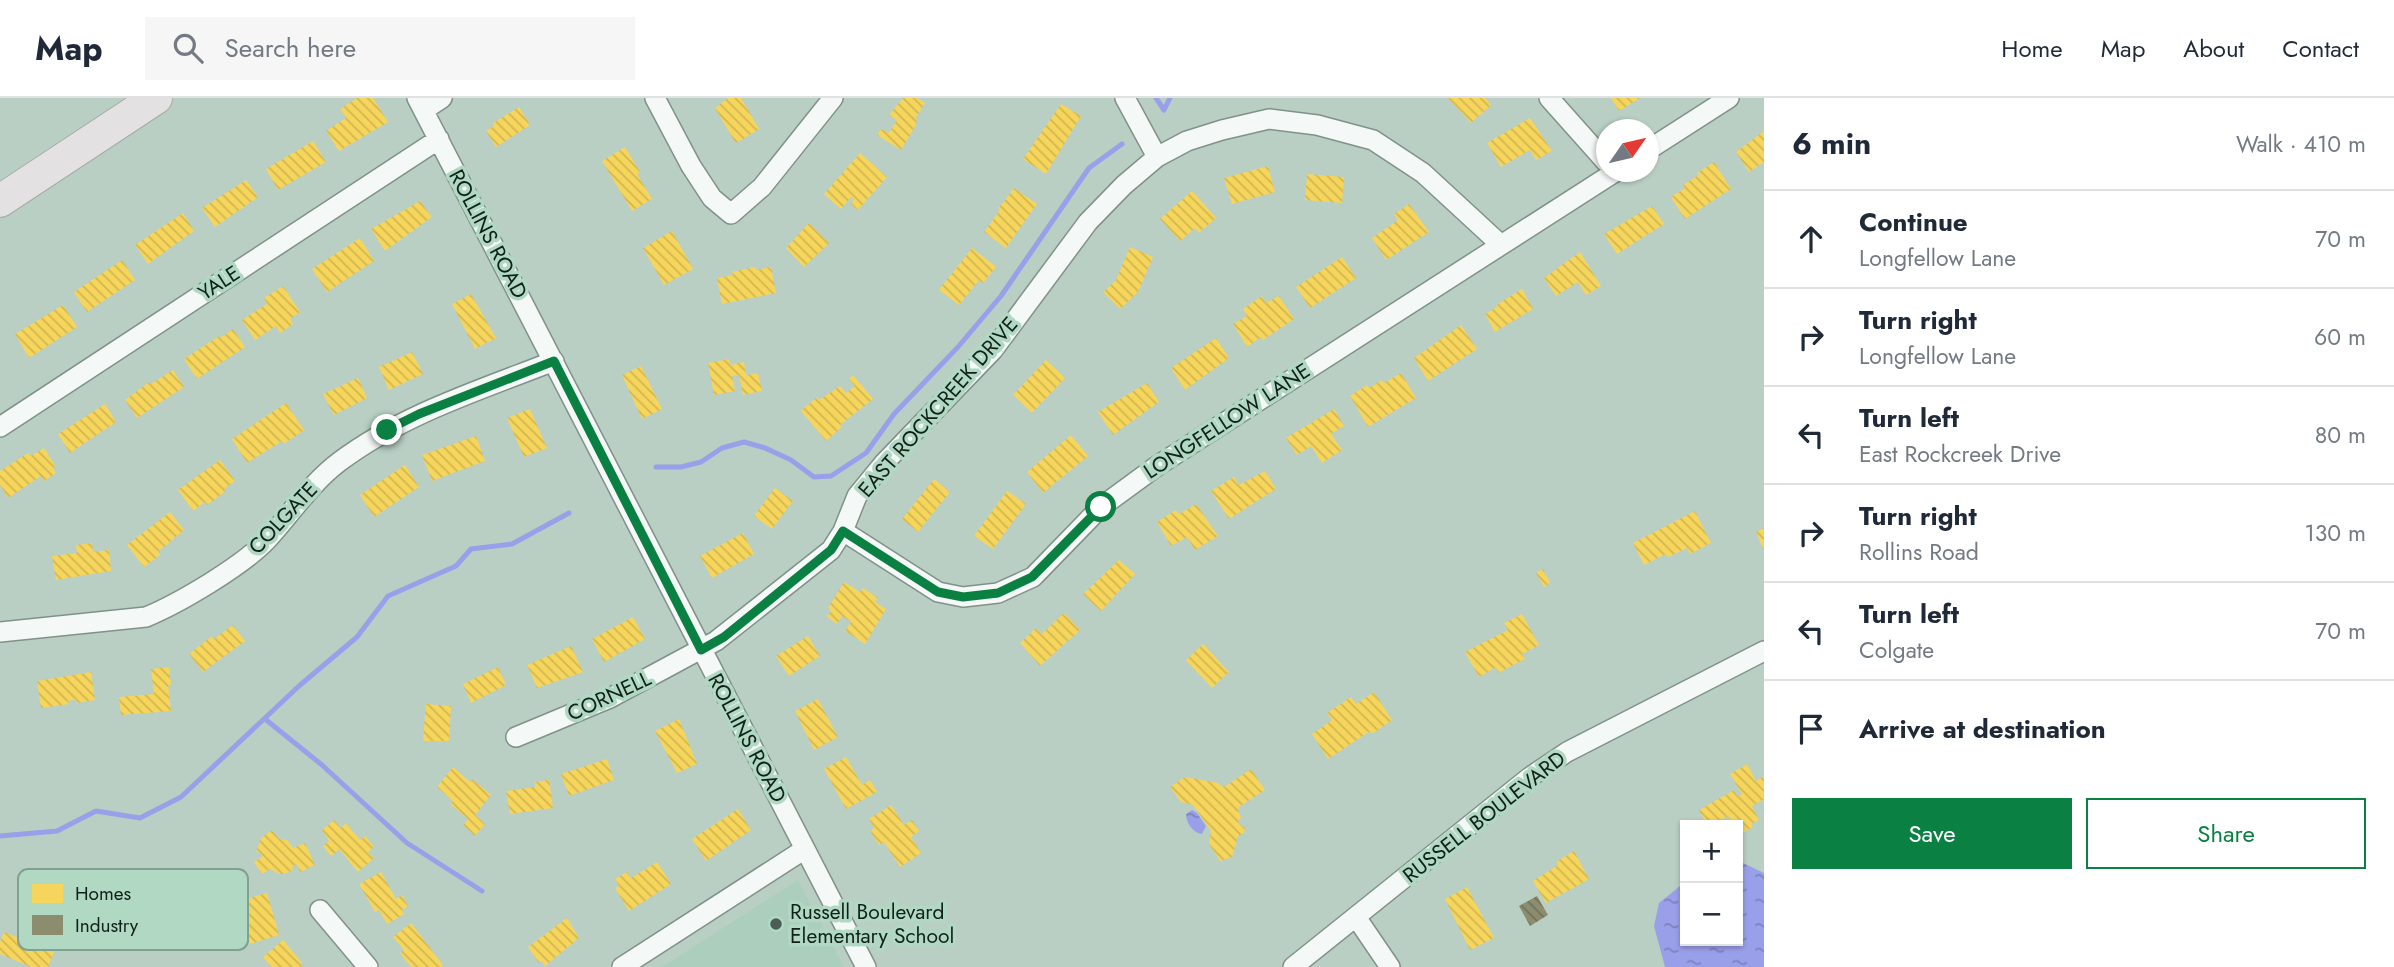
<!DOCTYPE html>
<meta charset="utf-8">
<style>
body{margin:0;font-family:Jost,sans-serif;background:#f6f6f7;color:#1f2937}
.controls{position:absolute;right:21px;bottom:21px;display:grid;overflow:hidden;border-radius:0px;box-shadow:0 2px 5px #0004}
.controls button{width:63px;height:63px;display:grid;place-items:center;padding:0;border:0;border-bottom:2px solid #e0e1e3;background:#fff;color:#1f2937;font:35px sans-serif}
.compass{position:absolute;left:1596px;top:21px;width:63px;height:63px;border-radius:50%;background:#fff;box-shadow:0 2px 5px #0004;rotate:56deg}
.stop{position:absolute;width:21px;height:21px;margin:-16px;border:5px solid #0b8043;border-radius:50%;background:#fff}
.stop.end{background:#0b8043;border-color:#fff;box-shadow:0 2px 7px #0008}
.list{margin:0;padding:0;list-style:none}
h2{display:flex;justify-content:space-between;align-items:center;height:91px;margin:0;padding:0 28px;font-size:30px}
h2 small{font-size:23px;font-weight:400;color:#747a83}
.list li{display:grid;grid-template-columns:46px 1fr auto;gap:21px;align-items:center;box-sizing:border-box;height:98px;padding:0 28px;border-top:2px solid #e0e1e3}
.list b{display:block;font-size:26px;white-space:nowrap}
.list p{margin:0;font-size:23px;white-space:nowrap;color:#747a83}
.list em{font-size:23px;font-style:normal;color:#747a83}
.actions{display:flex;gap:14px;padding:21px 28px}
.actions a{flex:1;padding:16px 0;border:2px solid #0b8043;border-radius:0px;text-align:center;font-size:24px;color:#0b8043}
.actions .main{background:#0b8043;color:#fff}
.icon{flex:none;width:38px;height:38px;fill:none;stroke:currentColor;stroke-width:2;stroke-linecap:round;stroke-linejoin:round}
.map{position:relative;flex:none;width:1764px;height:869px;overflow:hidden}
header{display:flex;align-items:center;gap:42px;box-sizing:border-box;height:98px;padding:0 35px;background:#fff;border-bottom:2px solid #e0e1e3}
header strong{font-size:33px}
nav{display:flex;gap:38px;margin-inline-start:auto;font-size:24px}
.search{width:490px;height:63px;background:#f6f6f7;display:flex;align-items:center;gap:18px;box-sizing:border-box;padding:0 24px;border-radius:0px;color:#747a83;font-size:26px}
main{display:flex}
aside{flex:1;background:#fff}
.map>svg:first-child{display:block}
.built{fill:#abcfbc}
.water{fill:url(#water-ripples)}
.homes{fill:url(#homes-back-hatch)}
.industry{fill:url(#industry-back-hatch)}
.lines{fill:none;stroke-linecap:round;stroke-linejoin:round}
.stream{stroke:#9a9fea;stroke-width:5}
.street-casing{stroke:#809189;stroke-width:22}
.primary-casing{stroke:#a2ada7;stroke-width:34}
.street{stroke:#f4f8f6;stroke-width:19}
.primary{stroke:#e4e1e3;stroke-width:32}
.route{stroke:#0b8043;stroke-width:9}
.poi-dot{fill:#4c5d55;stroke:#b0d8c3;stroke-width:2.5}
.labels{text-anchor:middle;stroke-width:7;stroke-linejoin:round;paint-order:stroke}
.street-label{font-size:21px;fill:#112019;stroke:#b0d8c3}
.poi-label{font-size:21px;fill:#112019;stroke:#b0d8c3;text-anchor:start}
.key{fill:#b0d8c3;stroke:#80a190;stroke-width:2}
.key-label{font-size:19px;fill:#112019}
</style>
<header>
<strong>Map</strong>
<div class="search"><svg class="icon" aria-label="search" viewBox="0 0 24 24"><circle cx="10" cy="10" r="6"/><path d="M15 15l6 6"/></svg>Search here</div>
<nav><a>Home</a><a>Map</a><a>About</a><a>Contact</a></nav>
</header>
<main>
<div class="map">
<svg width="1764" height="869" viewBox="0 0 1764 869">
<defs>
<pattern id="water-ripples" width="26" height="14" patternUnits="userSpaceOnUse" patternTransform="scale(1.75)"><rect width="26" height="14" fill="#9a9fea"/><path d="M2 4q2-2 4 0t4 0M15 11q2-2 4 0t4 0" fill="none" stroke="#7c81bd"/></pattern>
<pattern id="homes-back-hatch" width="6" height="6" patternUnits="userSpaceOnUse" patternTransform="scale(1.75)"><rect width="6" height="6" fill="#f6d55c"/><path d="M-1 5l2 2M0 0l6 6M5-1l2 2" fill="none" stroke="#d2b74f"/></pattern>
<pattern id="industry-back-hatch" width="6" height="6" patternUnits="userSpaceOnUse" patternTransform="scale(1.75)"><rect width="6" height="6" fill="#8c8c6e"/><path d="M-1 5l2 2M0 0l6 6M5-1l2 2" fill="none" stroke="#71725a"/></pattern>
</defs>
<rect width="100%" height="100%" fill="#b9cfc4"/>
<path class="built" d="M 798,782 L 844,869 L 662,869 Z"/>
<path class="water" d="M 1192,712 L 1197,715 L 1206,728 L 1202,736 C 1193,735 1186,725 1186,716 Z
M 1738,765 L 1743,765 L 1764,775 L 1764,869 L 1665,869 L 1654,828 L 1659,805 L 1685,784 L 1685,843 L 1738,843 Z"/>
<path class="homes" d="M 357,0 L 373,0 L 388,24 L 339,53 L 326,33 L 346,20 L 340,11 Z
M 728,0 L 741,0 L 759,31 L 738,44 L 735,44 L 715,10 Z
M 903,0 L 917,0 L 925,5 L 915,21 L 918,22 L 915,26 L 916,27 L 901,52 L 877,37 L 881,31 L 889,35 L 897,22 L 889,17 Z
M 1448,0 L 1485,0 L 1491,7 L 1471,25 Z
M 1611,0 L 1640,0 L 1619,13 Z
M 1061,6 L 1081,18 L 1046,76 L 1023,61 Z
M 519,9 L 530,27 L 496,49 L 486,33 L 494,28 L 493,25 Z
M 1530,20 L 1552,53 L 1536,62 L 1530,52 L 1501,69 L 1487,45 Z
M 1764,33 L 1764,64 L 1749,74 L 1736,54 Z
M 313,43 L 326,64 L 278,92 L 266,71 Z
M 625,49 L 640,74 L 637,76 L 652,101 L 632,113 L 602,63 Z
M 860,55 L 887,79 L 858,112 L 851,106 L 854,102 L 851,99 L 841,111 L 824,96 Z
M 1714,64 L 1731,91 L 1685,121 L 1671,99 L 1685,90 L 1683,87 L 1699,77 L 1697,75 Z
M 1268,68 L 1275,94 L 1232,106 L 1224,80 Z
M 1307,76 L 1344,79 L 1342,105 L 1305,102 Z
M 246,82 L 258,99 L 215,129 L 202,110 Z
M 1014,90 L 1037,106 L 1006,150 L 984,134 L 1000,112 L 998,110 L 1002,105 L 1003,105 Z
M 1192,93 L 1216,120 L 1199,135 L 1195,130 L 1180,143 L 1160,121 Z
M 420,103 L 432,119 L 385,153 L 371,131 Z
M 1409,106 L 1429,134 L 1386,162 L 1372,140 L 1398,122 L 1394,116 Z
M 1652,108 L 1664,126 L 1617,156 L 1604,136 Z
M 183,115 L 194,133 L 148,166 L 135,147 Z
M 809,125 L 829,145 L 804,169 L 786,150 Z
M 672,133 L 693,171 L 664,187 L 643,150 Z
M 360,140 L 374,163 L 327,194 L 312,171 Z
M 1130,149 L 1153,159 L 1138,194 L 1120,211 L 1103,194 L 1116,182 Z
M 972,150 L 996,169 L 983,185 L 979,182 L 959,207 L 939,192 Z
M 1580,154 L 1601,188 L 1586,197 L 1578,184 L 1556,198 L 1544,180 Z
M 1342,159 L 1356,180 L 1310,210 L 1296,189 Z
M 122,162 L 135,182 L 87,214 L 74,194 Z
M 755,169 L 756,172 L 771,169 L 776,195 L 722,206 L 717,180 L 733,177 L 732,174 Z
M 283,188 L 300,214 L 290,221 L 293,226 L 280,235 L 276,228 L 255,242 L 242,222 L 267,206 L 264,200 Z
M 1522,191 L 1533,211 L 1495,234 L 1485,216 L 1497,209 L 1496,207 Z
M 471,196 L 496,240 L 475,251 L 452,206 Z
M 1262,198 L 1266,205 L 1279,198 L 1294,221 L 1263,242 L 1261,239 L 1247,249 L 1233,226 L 1247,218 L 1243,211 Z
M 63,207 L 77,229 L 29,260 L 15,236 Z
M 1461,227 L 1477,251 L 1428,283 L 1414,260 Z
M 233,231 L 245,249 L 197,281 L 184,261 L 219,238 L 220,240 Z
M 1216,240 L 1229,260 L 1185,292 L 1171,270 Z
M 412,254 L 423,276 L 389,292 L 379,269 Z
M 729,261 L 730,267 L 744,264 L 746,277 L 758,275 L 762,293 L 743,297 L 739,277 L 732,278 L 735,293 L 714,297 L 708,265 Z
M 1046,262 L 1065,280 L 1032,315 L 1013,297 Z
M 641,268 L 662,311 L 642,321 L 622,277 Z
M 173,272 L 184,289 L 137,320 L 125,302 L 149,284 L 151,286 Z
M 1401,275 L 1416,300 L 1368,329 L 1350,298 L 1367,287 L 1369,290 L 1382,282 L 1384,285 Z
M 853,277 L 873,301 L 840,327 L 842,329 L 826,343 L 801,313 L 817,299 L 819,302 L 840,288 L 846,295 L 855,288 L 849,281 Z
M 358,280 L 367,300 L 334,317 L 323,296 Z
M 1147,285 L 1159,304 L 1113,337 L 1098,314 Z
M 286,305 L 304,332 L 284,346 L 282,343 L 247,365 L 232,341 Z
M 105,306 L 116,324 L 70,355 L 58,336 Z
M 530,311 L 547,350 L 524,359 L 507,320 Z
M 1334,311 L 1344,328 L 1331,336 L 1342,352 L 1322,365 L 1311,348 L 1297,357 L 1286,340 Z
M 1071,337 L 1088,358 L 1043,395 L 1027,374 Z
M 476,338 L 485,363 L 432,383 L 422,357 Z
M 44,350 L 56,369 L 53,370 L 56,375 L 44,383 L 41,378 L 8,400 L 0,387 L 0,373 L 28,355 L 31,358 Z
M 220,362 L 235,383 L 224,391 L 226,393 L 207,407 L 205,404 L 193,413 L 178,392 Z
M 405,367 L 419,389 L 374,419 L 360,397 Z
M 1265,373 L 1276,391 L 1229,421 L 1211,393 L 1234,379 L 1239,387 Z
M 934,381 L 950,394 L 918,434 L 902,421 Z
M 775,390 L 793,403 L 772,431 L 754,418 Z
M 1007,393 L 1026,406 L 993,451 L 974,438 Z
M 1196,406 L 1218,438 L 1195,452 L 1187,439 L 1171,448 L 1157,424 L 1176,412 L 1179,416 Z
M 1695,413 L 1711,445 L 1690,456 L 1687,450 L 1668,459 L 1666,456 L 1644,467 L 1633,445 Z
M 170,414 L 184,432 L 158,454 L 160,457 L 144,469 L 127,447 Z
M 1764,430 L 1764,453 L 1756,434 Z
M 743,435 L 754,456 L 712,480 L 700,458 Z
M 92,445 L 93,454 L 109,452 L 111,473 L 56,482 L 52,458 L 77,455 L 76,447 Z
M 1119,462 L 1135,476 L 1101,513 L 1083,496 Z
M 1543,471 L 1550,485 L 1544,489 L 1536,475 Z
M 844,484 L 860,494 L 863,490 L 878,500 L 875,504 L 886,511 L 865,546 L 845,533 L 851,524 L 842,518 L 837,526 L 827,519 L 831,512 L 828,510 Z
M 1064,515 L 1080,532 L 1040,568 L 1020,545 L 1036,530 L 1042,536 Z
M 1522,516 L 1539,547 L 1522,556 L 1525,561 L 1498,575 L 1496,569 L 1479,579 L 1465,554 L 1508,532 L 1504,525 Z
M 633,519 L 645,541 L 604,564 L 592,541 Z
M 233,527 L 245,543 L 203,574 L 189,556 L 212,538 L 214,541 Z
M 808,538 L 820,558 L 789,578 L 776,558 Z
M 1203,546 L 1229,574 L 1212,590 L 1186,562 Z
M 571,548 L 583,574 L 537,590 L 527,567 Z
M 169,569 L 171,587 L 168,587 L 171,613 L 121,617 L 119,599 L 154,596 L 151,571 Z
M 498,569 L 506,587 L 471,605 L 463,586 Z
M 91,574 L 95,602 L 77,605 L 76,601 L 68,603 L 69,606 L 41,610 L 37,583 Z
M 1374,594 L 1392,622 L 1372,636 L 1370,633 L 1328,661 L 1312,636 L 1332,622 L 1327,615 L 1351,599 L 1356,606 Z
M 818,601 L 838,639 L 814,652 L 795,613 Z
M 426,606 L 451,608 L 449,643 L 423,643 Z
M 679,621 L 697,666 L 677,675 L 655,633 Z
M 846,659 L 862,687 L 870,682 L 877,694 L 846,711 L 824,671 Z
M 607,661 L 614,682 L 569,698 L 561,676 Z
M 1747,666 L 1756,683 L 1764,678 L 1764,701 L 1752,708 L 1759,722 L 1751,726 L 1753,729 L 1739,737 L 1738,727 L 1733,727 L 1728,718 L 1712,727 L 1707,727 L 1699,712 L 1734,692 L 1737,698 L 1742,696 L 1730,676 Z
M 453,669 L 470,684 L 472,681 L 491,697 L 475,717 L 485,726 L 475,738 L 463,727 L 468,721 L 450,706 L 453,703 L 437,689 Z
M 1251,671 L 1265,692 L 1239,709 L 1238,714 L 1241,718 L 1238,725 L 1245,730 L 1244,735 L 1238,738 L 1232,759 L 1220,763 L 1209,746 L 1211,733 L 1193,707 L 1181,704 L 1170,689 L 1185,679 L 1218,685 L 1224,689 Z
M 549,682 L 553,710 L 510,716 L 506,693 L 535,689 L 535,684 Z
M 891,707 L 904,727 L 912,722 L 919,733 L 911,739 L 921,755 L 900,769 L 884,744 L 879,747 L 870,733 L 874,730 L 869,721 Z
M 738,711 L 751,732 L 706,763 L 692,741 Z
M 334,722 L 341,730 L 346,725 L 360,742 L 365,738 L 374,749 L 368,754 L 374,760 L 358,774 L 339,751 L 331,758 L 323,748 L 329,743 L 322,732 Z
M 272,732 L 279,741 L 287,742 L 293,750 L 305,745 L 315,767 L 300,774 L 297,766 L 292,769 L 293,772 L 284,776 L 279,776 L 270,771 L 262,776 L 254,764 L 262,759 L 261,755 L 256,754 L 261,740 Z
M 1574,753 L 1589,781 L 1546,805 L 1533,783 L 1558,767 L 1557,763 Z
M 657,764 L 671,786 L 629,813 L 615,790 L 619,788 L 615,781 L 627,774 L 631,780 Z
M 381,774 L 396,801 L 402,797 L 408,808 L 402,812 L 404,816 L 387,826 L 379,812 L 375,814 L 359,786 Z
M 1467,789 L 1494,840 L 1470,852 L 1445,801 Z
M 267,795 L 279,837 L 250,846 L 238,803 Z
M 567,820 L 579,840 L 545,868 L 542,863 L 539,865 L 528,849 Z
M 411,825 L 443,867 L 441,869 L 411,869 L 400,855 L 404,852 L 393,839 Z
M 4,834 L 54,854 L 48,869 L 31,869 L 0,856 L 0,844 Z
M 283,842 L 302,865 L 300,866 L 303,869 L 271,869 L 263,859 Z"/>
<path class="industry" d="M 1537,798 L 1548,817 L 1530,828 L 1519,808 Z"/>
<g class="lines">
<path class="stream" d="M 1156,0 L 1164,12 L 1170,0
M 656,369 L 681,369 L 701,364 L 722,350 L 744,344 L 765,350 L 791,362 L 814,379 L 831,378 L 866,355 L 894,316 L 958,249 L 1001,198 L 1089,70 L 1122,46
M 265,621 L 322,667 L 407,745 L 482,793
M 0,738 L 57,733 L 96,713 L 140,720 L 181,699 L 299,588 L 357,539 L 388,498 L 456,468 L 471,451 L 512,446 L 569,415"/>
<g class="street-casing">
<path id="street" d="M 417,0 L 866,869
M 655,0 L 691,68 L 712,100 L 731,116 L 762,89 L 833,0
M 1125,0 L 1157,59
M 1549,0 L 1606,64
M 424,12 L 442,0
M 1648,52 L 1729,0
M 0,329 L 439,41
M 843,433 L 938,494 L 963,499 L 998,495 L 1033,479 L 1101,409 L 1157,368 L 1615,74
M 0,534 L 146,519 C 180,505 242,468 267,442 C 291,416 310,386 339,364 C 403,316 480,292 554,263
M 516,639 L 610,600 L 716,543 L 831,452 L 843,433 L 857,398 L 884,365 L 993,252 L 1088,124 L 1124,87 L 1157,59 L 1187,43 L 1222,32 L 1269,21 L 1317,27 L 1373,42 L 1423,75 L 1500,146
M 320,812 L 368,869
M 1356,819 L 1390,869
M 622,869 L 805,751
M 1293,869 L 1530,679 L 1567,654 L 1764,553"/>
</g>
<g class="primary-casing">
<path id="primary" d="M 0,103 L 156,0"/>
</g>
<use href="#street" class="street"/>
<use href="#primary" class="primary"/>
</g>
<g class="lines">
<path class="route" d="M 387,332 L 419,316 L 554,263 L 701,552 L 724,539 L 831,452 L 843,433 L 938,494 L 963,499 L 998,495 L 1032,479 L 1101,409"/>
</g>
<circle class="poi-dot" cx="776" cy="826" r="7"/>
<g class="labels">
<g class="street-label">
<text transform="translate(488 136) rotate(62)" y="7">ROLLINS ROAD</text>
<text transform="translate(219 185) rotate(-33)" y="7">YALE</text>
<text transform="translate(938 309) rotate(-49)" y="7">EAST ROCKCREEK DRIVE</text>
<text transform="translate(1227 323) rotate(-33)" y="7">LONGFELLOW LANE</text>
<text transform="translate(283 420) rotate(-47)" y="7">COLGATE</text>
<text transform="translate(609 598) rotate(-25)" y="7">CORNELL</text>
<text transform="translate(747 640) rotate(62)" y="7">ROLLINS ROAD</text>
<text transform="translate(1484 719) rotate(-38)" y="7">RUSSELL BOULEVARD</text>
</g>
<g class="poi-label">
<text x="790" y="821">Russell Boulevard<tspan x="790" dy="24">Elementary School</tspan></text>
</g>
</g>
<rect x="18" y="771" width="230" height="81" rx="10" class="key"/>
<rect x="32" y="786" width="31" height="19" fill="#f6d55c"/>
<rect x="32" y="817" width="31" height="20" fill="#8c8c6e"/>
<g class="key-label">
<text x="75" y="802">Homes</text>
<text x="75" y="834">Industry</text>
</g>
</svg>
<div class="controls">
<button>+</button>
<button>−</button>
</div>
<svg class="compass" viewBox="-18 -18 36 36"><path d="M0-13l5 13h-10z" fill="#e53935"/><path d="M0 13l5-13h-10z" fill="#747a83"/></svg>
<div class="stop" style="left:1101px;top:409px"></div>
<div class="stop end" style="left:387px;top:332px"></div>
</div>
<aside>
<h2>6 min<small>Walk · 410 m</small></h2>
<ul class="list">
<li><svg class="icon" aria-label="ahead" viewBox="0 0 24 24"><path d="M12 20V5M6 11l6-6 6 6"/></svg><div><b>Continue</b><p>Longfellow Lane</p></div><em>70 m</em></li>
<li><svg class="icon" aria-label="right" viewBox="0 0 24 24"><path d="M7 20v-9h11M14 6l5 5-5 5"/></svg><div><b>Turn right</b><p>Longfellow Lane</p></div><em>60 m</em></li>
<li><svg class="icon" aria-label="left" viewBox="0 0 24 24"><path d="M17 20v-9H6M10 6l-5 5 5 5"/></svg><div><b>Turn left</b><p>East Rockcreek Drive</p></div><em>80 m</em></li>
<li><svg class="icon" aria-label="right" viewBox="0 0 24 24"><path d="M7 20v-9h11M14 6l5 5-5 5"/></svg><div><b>Turn right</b><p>Rollins Road</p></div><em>130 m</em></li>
<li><svg class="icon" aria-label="left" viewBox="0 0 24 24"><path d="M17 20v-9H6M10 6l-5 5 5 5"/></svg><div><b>Turn left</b><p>Colgate</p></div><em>70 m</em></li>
<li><svg class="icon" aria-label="arrive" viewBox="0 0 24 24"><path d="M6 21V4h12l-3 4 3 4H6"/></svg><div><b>Arrive at destination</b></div></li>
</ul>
<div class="actions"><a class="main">Save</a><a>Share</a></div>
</aside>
</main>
